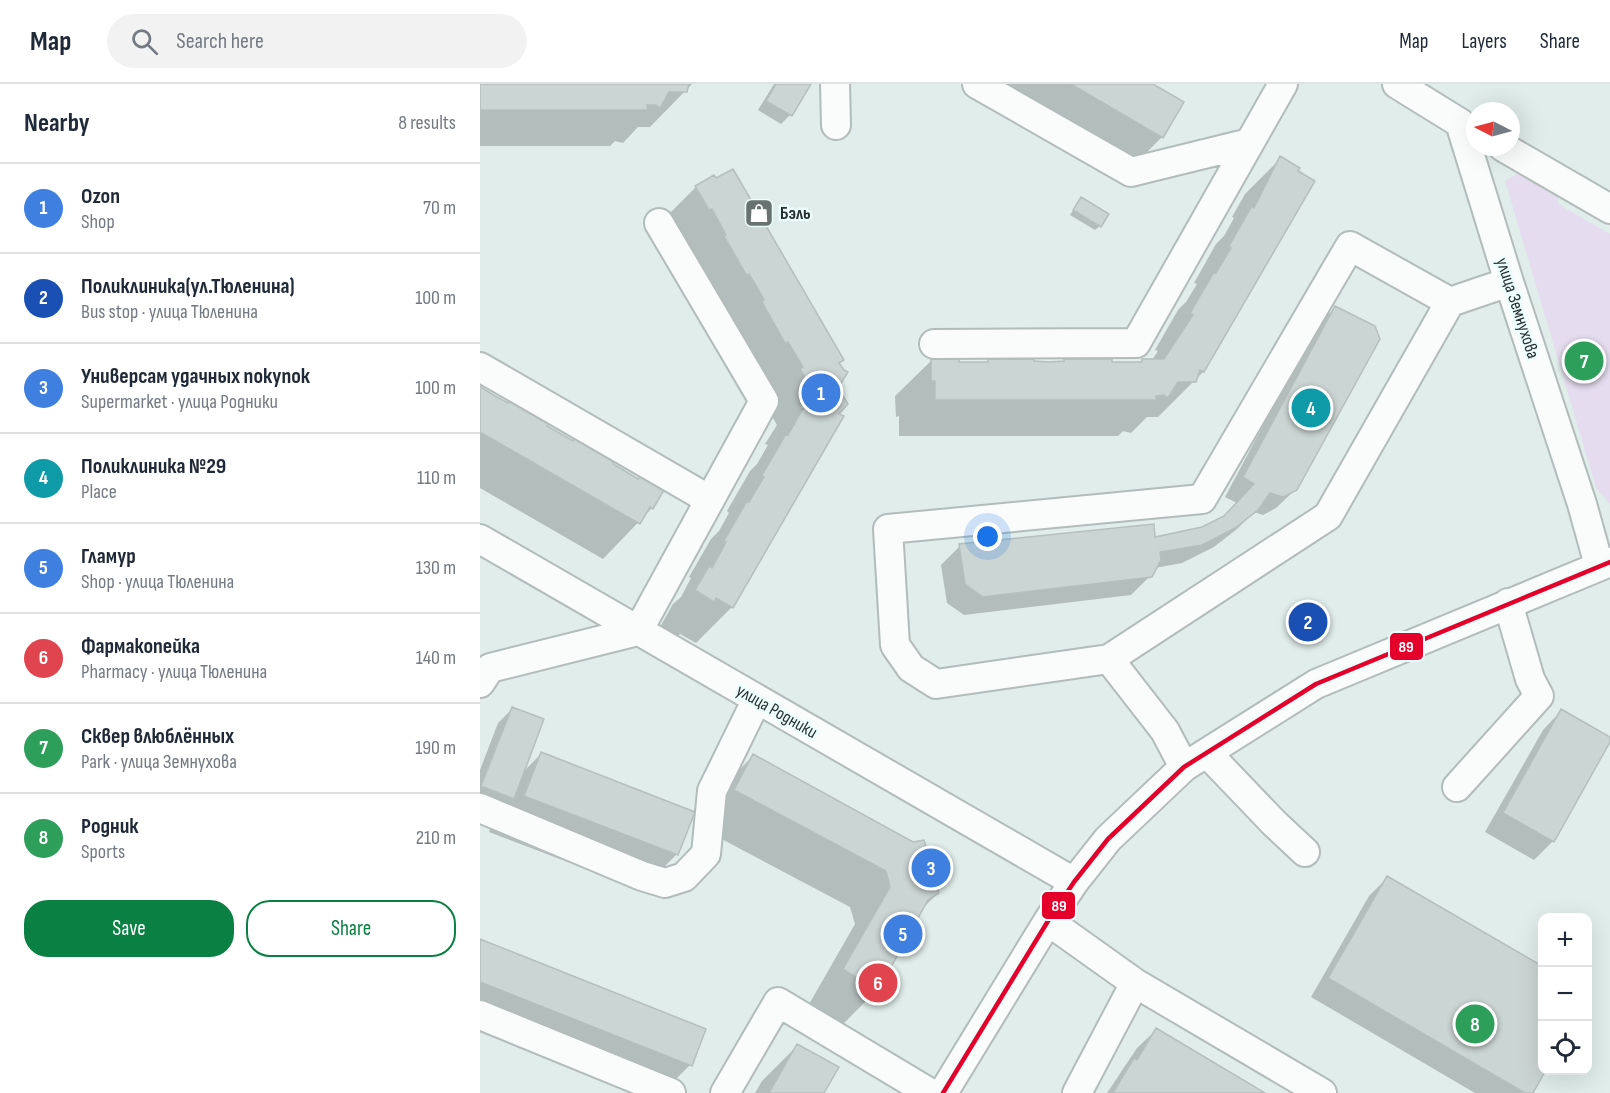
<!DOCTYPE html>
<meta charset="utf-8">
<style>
body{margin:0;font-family:"Sofia Sans Condensed",sans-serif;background:#f2f2f3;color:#1f2937}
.controls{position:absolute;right:18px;bottom:18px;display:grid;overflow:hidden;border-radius:12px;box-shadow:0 6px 24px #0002}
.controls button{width:54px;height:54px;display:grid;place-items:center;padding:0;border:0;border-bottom:2px solid #e0e1e3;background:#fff;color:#1f2937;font:30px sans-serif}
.compass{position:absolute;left:986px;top:18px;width:54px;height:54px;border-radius:50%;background:#fff;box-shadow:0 6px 24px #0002;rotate:276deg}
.you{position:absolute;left:508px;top:453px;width:21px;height:21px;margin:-15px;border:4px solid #fff;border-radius:50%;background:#1a73e8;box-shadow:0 0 0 9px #1a73e833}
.badge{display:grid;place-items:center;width:39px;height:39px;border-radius:50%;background:#0b8043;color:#fff;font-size:20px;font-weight:700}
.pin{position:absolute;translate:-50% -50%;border:3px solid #fff;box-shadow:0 2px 6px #0006}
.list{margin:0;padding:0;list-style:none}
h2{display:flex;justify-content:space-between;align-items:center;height:78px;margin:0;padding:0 24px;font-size:26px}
h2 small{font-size:20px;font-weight:400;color:#747a83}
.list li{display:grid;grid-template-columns:39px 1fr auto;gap:18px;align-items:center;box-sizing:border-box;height:90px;padding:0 24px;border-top:2px solid #e0e1e3}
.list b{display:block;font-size:22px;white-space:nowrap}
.list p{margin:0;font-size:20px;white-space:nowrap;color:#747a83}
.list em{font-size:20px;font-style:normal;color:#747a83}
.actions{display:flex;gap:12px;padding:18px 24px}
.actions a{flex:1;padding:14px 0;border:2px solid #0b8043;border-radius:24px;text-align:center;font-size:21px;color:#0b8043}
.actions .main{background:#0b8043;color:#fff}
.icon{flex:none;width:33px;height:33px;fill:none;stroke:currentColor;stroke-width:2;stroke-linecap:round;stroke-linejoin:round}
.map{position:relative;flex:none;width:1130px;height:1009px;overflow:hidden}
header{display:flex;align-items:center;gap:36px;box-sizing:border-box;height:84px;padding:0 30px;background:#fff;border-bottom:2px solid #e0e1e3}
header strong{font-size:28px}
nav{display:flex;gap:33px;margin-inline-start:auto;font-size:21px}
.search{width:420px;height:54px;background:#f2f2f3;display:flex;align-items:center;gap:15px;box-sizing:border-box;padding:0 21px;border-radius:33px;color:#747a83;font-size:22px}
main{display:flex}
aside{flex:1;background:#fff}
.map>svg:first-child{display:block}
.green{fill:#e5ddef}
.shadow{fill:#0003}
.building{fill:#cbd5d3;stroke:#b5bfbd;stroke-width:1.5}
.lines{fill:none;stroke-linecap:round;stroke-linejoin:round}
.minor-casing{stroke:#b2bcba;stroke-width:32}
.minor{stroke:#fafcfc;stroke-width:28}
.bus-1-casing{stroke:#ebfefb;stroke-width:9}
.bus-1{stroke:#e4002b;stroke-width:4.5}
.labels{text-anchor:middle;stroke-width:5;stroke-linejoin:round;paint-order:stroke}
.poi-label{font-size:18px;font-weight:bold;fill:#27302f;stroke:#ebfefb;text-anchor:start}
.street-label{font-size:18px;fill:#27302f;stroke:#ebfefb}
.line-badge{stroke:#ebfefb;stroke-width:2}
.badge-label{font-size:16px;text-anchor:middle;font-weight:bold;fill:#fff}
</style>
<header>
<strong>Map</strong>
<div class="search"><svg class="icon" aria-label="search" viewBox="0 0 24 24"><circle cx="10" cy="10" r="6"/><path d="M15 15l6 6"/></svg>Search here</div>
<nav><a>Map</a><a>Layers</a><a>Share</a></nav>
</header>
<main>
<aside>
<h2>Nearby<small>8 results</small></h2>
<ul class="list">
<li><span class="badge" style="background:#3f7fe0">1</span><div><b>Ozon</b><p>Shop</p></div><em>70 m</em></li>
<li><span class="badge" style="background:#1a4fb4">2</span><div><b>Поликлиника(ул.Тюленина)</b><p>Bus stop · улица Тюленина</p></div><em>100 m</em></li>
<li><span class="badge" style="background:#3f7fe0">3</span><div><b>Универсам удачных покупок</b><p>Supermarket · улица Родники</p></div><em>100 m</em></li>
<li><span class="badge" style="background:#0f9aa8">4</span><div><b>Поликлиника №29</b><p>Place</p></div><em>110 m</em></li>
<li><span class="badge" style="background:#3f7fe0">5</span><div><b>Гламур</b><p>Shop · улица Тюленина</p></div><em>130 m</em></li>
<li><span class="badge" style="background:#e0444e">6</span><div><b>Фармакопейка</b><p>Pharmacy · улица Тюленина</p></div><em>140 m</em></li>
<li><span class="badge" style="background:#2e9e5b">7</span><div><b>Сквер влюблённых</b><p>Park · улица Земнухова</p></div><em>190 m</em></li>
<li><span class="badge" style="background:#2e9e5b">8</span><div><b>Родник</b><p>Sports</p></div><em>210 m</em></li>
</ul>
<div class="actions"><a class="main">Save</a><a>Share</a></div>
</aside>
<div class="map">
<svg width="1130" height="1009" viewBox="0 0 1130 1009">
<rect width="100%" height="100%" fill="#e0edea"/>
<path class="green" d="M 1043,86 L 1079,102 L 1078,120 L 1130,150 L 1130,420 L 1116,404 L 1025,97 Z"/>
<path class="shadow" d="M 0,0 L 212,0 L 170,43 L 158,43 L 143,59 L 135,57 L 130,62 L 0,62 Z
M 294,0 L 328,0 L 310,31 L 301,40 L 278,26 Z
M 491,0 L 670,0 L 701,18 L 682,53 L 646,89 Z
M 801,74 L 816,87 L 833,97 L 723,288 L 678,333 L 667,333 L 651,349 L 643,347 L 638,352 L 419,352 L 419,332 L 416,333 L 415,312 L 452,276 L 477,279 L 506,279 L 509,276 L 553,279 L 582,279 L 585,276 L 659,279 L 662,276 L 672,276 L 678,267 L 675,266 L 698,226 L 706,218 L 717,200 L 714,199 L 736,160 L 744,152 L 754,134 L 752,133 L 765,110 Z
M 216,103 L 358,280 L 357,330 L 252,523 L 216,559 L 200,550 L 197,553 L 180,543 L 193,520 L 201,513 L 211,494 L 209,493 L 231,455 L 239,447 L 249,429 L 247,427 L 270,387 L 277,380 L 288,361 L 285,360 L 297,341 L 180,139 Z
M 601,115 L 620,142 L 615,146 L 590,131 Z
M 855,224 L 816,405 L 796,424 L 783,431 L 774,428 L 757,445 L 734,463 L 702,479 L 675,484 L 670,492 L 651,511 L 484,531 L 467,519 L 461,481 L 480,462 L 674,455 L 722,445 L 743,434 L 757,419 L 745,413 L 836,242 Z
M 0,301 L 0,305 L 92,358 L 158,396 L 182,407 L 172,424 L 123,475 L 0,404 Z
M 32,625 L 42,689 L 61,670 L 197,770 L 161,806 L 9,748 L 17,728 L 0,721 L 0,686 L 18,639 Z
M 1081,627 L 1073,757 L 1054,776 L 1005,748 L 1063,646 Z
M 273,672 L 458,809 L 441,826 L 397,906 L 361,942 L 328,922 L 375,840 L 370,823 L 219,743 L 237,708 Z
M 908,793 L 1062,883 L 1062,986 L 1051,1009 L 995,1009 L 831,913 L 889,812 Z
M 0,857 L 210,981 L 182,1009 L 155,1009 L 0,948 Z
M 676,946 L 782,1009 L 627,1009 L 657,964 Z
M 318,961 L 342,1009 L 275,1009 L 282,997 Z"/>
<path class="building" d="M 0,0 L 209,0 L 207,8 L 189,8 L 180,24 L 176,21 L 167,21 L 168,26 L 0,26 Z
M 296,0 L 331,0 L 312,32 L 286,17 Z
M 591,0 L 673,0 L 704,18 L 683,54 Z
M 800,72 L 820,84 L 818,87 L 835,97 L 724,288 L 720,286 L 716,298 L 698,298 L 688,314 L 684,311 L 676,312 L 676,316 L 455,316 L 455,297 L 451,297 L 451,275 L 479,275 L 479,278 L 508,278 L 508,275 L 554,275 L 554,277 L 569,278 L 584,277 L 584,275 L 632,275 L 632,278 L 662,278 L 662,275 L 684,275 L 713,231 L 710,229 L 734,188 L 736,189 L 751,164 L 749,162 L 772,122 L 774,124 Z
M 253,85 L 364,276 L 359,279 L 364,286 L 368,288 L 358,304 L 368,320 L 359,330 L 364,332 L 253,524 L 236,514 L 234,518 L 215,506 L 229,482 L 232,484 L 246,458 L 244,457 L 267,417 L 269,418 L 284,393 L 282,391 L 306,350 L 308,351 L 323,325 L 320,324 L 332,304 L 320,285 L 323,283 L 308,258 L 305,259 L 282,218 L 284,216 L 277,203 L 269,190 L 267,192 L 244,152 L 246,151 L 232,125 L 229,126 L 215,102 L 234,91 L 236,94 Z
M 601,113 L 629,130 L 621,143 L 593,126 Z
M 855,222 L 895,242 L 900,255 L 817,406 L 803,413 L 790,409 L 778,426 L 755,444 L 722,461 L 680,468 L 681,476 L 672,493 L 503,513 L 485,500 L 479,460 L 674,440 L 675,453 L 722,443 L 744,432 L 774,400 L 763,393 Z
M 0,299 L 3,301 L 2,304 L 15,312 L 28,319 L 29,316 L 69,339 L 67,342 L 93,357 L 94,354 L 134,377 L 133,380 L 145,387 L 158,395 L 160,392 L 184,406 L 173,425 L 170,423 L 160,440 L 0,348 Z
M 32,623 L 64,635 L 34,715 L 1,702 Z
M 1081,625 L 1130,653 L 1130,658 L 1074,758 L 1023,729 Z
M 61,668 L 215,728 L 198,771 L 44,712 Z
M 273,670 L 433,758 L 444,756 L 459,809 L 448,816 L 398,907 L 363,885 L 410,803 L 406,787 L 254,706 Z
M 907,792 L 1062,882 L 1062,986 L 1066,986 L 1053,1009 L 1045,1009 L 848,894 Z
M 0,855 L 226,945 L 212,982 L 0,898 Z
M 676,944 L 785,1009 L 633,1009 L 654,974 L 657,976 Z
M 317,960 L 359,983 L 344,1009 L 289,1009 Z"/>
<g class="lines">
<g class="minor-casing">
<path id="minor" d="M 355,0 L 356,41
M 497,0 L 651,88 L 769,59
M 917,0 L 980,39 L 1029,198 L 1102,420 L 1119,481
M 1023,63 L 1130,125
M 454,260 L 656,259 L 803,0
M 0,283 L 230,416
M 0,455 L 594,798
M 629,575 L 456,600 L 431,584 L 415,561 L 408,445 L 722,415 L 870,162 L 970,218
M 0,599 L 10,584 L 158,547 L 284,317 L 179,139
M 727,669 L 794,739 L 825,768
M 704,683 L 685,647 L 629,575 L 848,432 L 970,218 L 1029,198
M 977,703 L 1059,612 L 1050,595 L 1028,519
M 0,724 L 162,792 L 185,799 L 204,793 L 226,770 L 232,707 L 277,615
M 568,837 L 655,899 L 842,1009
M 0,931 L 191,1009
M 245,1009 L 298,918 L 450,1009
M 463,1009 L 568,837 L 594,798 L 628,755 L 704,683 L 836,600 L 1130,478
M 597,1009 L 655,899"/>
</g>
<use href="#minor" class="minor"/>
<g class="bus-1-casing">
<path id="bus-1" d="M 463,1009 L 568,837 L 594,798 L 628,755 L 704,683 L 836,600 L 1130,478"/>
</g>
<use href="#bus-1" class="bus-1"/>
</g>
<defs>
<g id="shop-square" transform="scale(1.5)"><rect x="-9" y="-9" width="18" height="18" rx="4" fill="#687270" stroke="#ebfefb"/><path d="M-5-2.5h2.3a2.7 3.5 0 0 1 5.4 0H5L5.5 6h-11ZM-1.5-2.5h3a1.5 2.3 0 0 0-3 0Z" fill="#fff"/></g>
</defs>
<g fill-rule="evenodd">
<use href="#shop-square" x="279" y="129"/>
</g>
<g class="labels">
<g class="poi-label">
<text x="300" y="135">Бэль</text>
</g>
<g class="street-label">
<text transform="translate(1038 224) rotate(72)" y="6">улица Земнухова</text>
<text transform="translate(297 627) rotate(30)" y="6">улица Родники</text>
</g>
</g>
<g class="line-badge">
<rect x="909" y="548" width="35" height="29" rx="6" fill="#e4002b"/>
<rect x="561" y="807" width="35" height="29" rx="6" fill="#e4002b"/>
</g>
<g class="badge-label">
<text x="926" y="568">89</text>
<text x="579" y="827">89</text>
</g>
</svg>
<div class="controls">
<button>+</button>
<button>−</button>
<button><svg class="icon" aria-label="locate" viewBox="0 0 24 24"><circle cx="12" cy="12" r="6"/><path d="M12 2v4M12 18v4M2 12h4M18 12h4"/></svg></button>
</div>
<svg class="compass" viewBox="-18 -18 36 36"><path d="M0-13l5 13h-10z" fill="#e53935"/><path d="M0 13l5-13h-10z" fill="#747a83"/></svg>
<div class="you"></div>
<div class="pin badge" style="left:341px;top:309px;background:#3f7fe0">1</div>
<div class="pin badge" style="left:828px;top:538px;background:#1a4fb4">2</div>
<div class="pin badge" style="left:451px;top:784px;background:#3f7fe0">3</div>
<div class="pin badge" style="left:831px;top:324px;background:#0f9aa8">4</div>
<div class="pin badge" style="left:423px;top:850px;background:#3f7fe0">5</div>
<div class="pin badge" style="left:398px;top:899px;background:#e0444e">6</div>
<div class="pin badge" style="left:1104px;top:277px;background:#2e9e5b">7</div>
<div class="pin badge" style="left:995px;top:940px;background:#2e9e5b">8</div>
</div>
</main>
